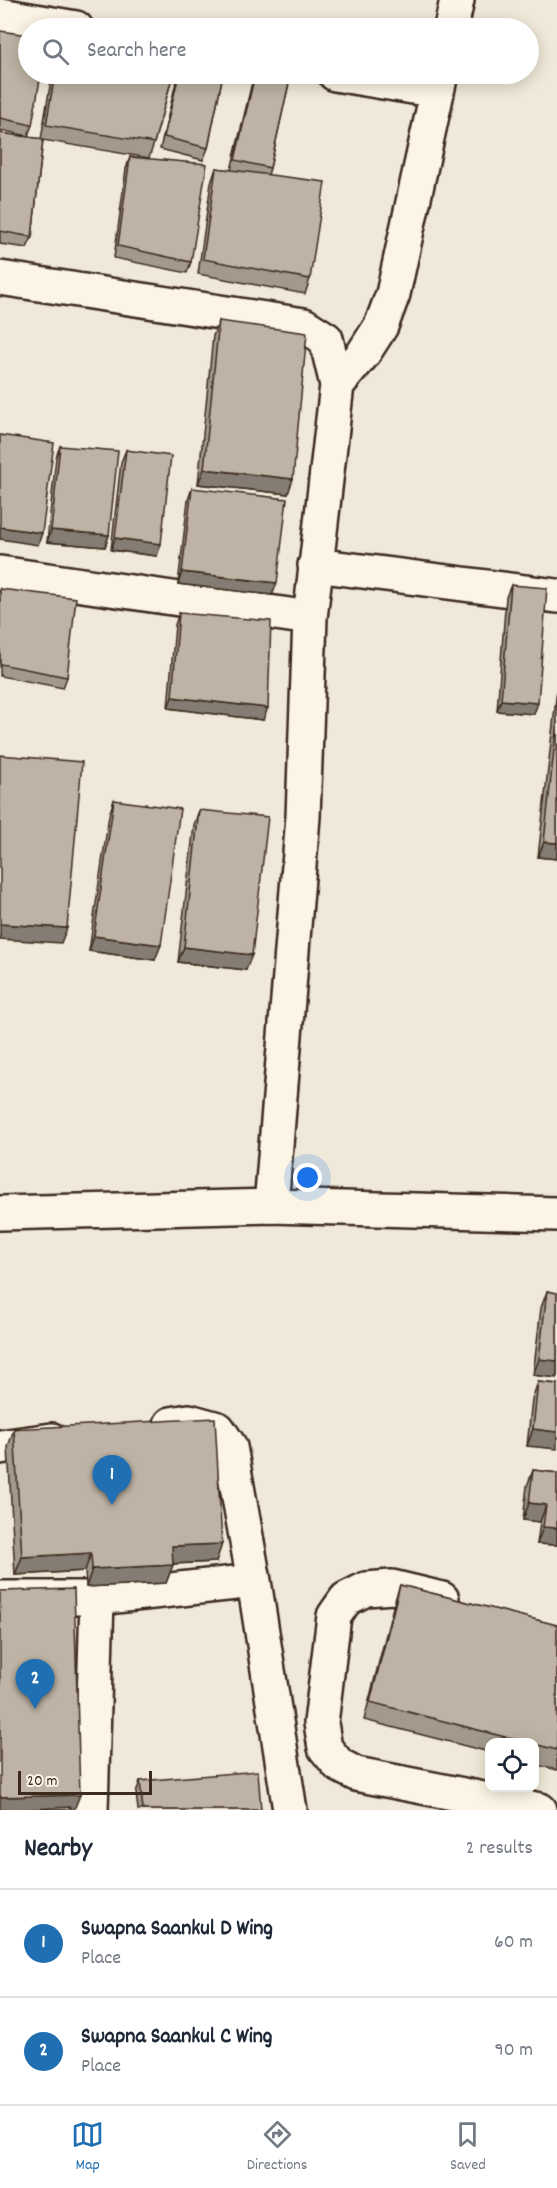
<!DOCTYPE html>
<style>
body{margin:0;font-family:Dekko,sans-serif;background:#f6f6f7;color:#1f2937}
.controls{position:absolute;right:18px;bottom:18px;display:grid;overflow:hidden;border-radius:12px;box-shadow:0 3px 15px #0003}
.controls button{width:54px;height:54px;display:grid;place-items:center;padding:0;border:0;border-bottom:2px solid #e0e1e3;background:#fff;color:#1f2937;font:30px sans-serif}
.scale{position:absolute;left:18px;bottom:15px;width:134px;box-sizing:border-box;padding-left:6px;border:3px solid #3b2a1e;border-top:0;font-size:16px;line-height:21px;white-space:nowrap;color:#3b2a1e;-webkit-text-stroke:4px #fcf5e5;paint-order:stroke}
.you{position:absolute;left:308px;top:1178px;width:21px;height:21px;margin:-15px;border:4px solid #fff;border-radius:50%;background:#1a73e8;box-shadow:0 0 0 9px #1a73e833}
.badge{display:grid;place-items:center;width:39px;height:39px;border-radius:50%;background:#1f6fb2;color:#fff;font-size:20px;font-weight:700}
.pin{position:absolute;translate:-50% -50px;filter:drop-shadow(0 2px 3px #0008)}
.pin::after{content:'';position:absolute;top:32px;width:21px;height:18px;background:inherit;clip-path:polygon(0 0,100% 0,50% 100%)}
.list{margin:0;padding:0;list-style:none}
h2{display:flex;justify-content:space-between;align-items:center;height:78px;margin:0;padding:0 24px;font-size:26px}
h2 small{font-size:20px;font-weight:400;color:#747a83}
.list li{display:grid;grid-template-columns:39px 1fr auto;gap:18px;align-items:center;box-sizing:border-box;height:108px;padding:0 24px;border-top:2px solid #e0e1e3}
.list b{display:block;font-size:22px;white-space:nowrap}
.list p{margin:0;font-size:20px;white-space:nowrap;color:#747a83}
.list em{font-size:20px;font-style:normal;color:#747a83}
.icon{flex:none;width:33px;height:33px;fill:none;stroke:currentColor;stroke-width:2;stroke-linecap:round;stroke-linejoin:round}
.map{position:relative;flex:none;width:557px;height:1810px;overflow:hidden}
.search{position:absolute;background:#fff;box-shadow:0 3px 15px #0003;left:18px;right:18px;top:18px;height:66px;display:flex;align-items:center;gap:15px;box-sizing:border-box;padding:0 21px;border-radius:33px;color:#747a83;font-size:22px}
.sheet{height:294px;background:#fff}
nav{display:flex;justify-content:space-around;align-items:center;box-sizing:border-box;height:84px;border-top:2px solid #e0e1e3;background:#fff;font-size:16px;color:#747a83}
nav a{display:grid;justify-items:center;gap:3px}
nav .on{color:#1f6fb2}
.map>svg:first-child{display:block}
.lines{fill:none;stroke-linecap:round;stroke-linejoin:round}
.minor-casing{stroke:#3b2a1e;stroke-width:38}
.minor{stroke:#fcf5e5;stroke-width:33}
.wall{fill:#a39a8d;stroke:#3b2a1e;stroke-width:1.5}
.shaded-wall{fill:#857d73;stroke:#3b2a1e;stroke-width:1.5}
.building{fill:#beb3a4;stroke:#3b2a1e;stroke-width:1.5}
</style>
<div class="map">
<svg width="557" height="1810" viewBox="0 0 557 1810">
<rect width="100%" height="100%" fill="#f0e9d9"/>
<filter id="ink" filterUnits="userSpaceOnUse"><feTurbulence type="fractalNoise" baseFrequency=".0167" numOctaves="2"/><feDisplacementMap in="SourceGraphic" scale="12" xChannelSelector="R" yChannelSelector="G"/><feConvolveMatrix kernelMatrix="1 2 1 2 8 2 1 2 1" color-interpolation-filters="sRGB"/></filter>
<g filter="url(#ink)">
<g class="lines">
<g class="minor-casing">
<path id="minor" d="M 0,15 L 76,28
M 451,28 L 457,0
M 335,74 L 437,91
M 0,278 L 304,325 L 326,339 L 337,385
M 315,565 L 557,596
M 0,573 L 310,618
M 271,1206 L 303,817 L 310,618 L 337,385 L 363,354 L 381,326 L 393,294 L 441,74
M 0,1213 L 271,1206 L 557,1214
M 171,1424 L 189,1421 L 218,1429 L 230,1447 L 254,1581 L 290,1810
M 0,1447 L 52,1440
M 0,1598 L 97,1598 L 254,1581
M 442,1599 L 392,1587 L 366,1589 L 346,1599 L 334,1616 L 321,1723 L 325,1748 L 339,1765 L 356,1774 L 540,1810
M 91,1810 L 97,1598"/>
</g>
<use href="#minor" class="minor"/>
</g>
<path class="wall" d="M 0,31 L 32,125 L 28,136 L 0,130 Z
M 52,74 L 173,74 L 154,143 L 149,158 L 43,140 L 32,237 L 27,248 L 0,244 L 0,133 L 41,139 Z
M 178,74 L 223,74 L 208,148 L 203,160 L 160,149 Z
M 254,74 L 291,74 L 270,168 L 268,175 L 310,279 L 305,294 L 198,274 L 211,183 L 216,168 L 231,170 Z
M 130,157 L 191,262 L 187,273 L 114,258 L 126,169 Z
M 219,321 L 288,494 L 198,484 L 213,336 Z
M 60,446 L 109,535 L 105,547 L 47,542 L 56,457 Z
M 126,450 L 157,556 L 111,550 L 121,462 Z
M 192,488 L 277,583 L 272,595 L 178,584 L 188,500 Z
M 511,585 L 534,714 L 497,711 L 506,597 Z
M 0,589 L 67,677 L 63,688 L 0,676 Z
M 179,613 L 263,720 L 168,708 L 175,625 Z
M 557,689 L 557,859 L 538,857 Z
M 114,800 L 155,960 L 89,951 L 109,815 Z
M 199,810 L 246,970 L 178,962 L 194,825 Z
M 547,1291 L 557,1293 L 557,1378 L 533,1375 L 541,1308 Z
M 538,1382 L 557,1384 L 527,1446 L 532,1399 Z
M 14,1429 L 216,1562 L 173,1564 L 166,1583 L 86,1587 L 85,1571 L 15,1575 L 8,1447 Z
M 533,1470 L 557,1473 L 557,1545 L 537,1544 L 540,1522 L 523,1520 L 527,1486 Z
M 400,1585 L 557,1625 L 557,1770 L 534,1764 L 534,1743 L 489,1743 L 489,1752 L 364,1720 L 394,1603 Z
M 140,1781 L 261,1810 L 138,1810 L 136,1793 Z"/>
<path class="shaded-wall" d="M 204,469 L 293,479 L 288,494 L 198,484 Z
M 0,527 L 42,533 L 38,545 L 0,539 Z
M 51,530 L 109,535 L 105,547 L 47,542 Z
M 115,538 L 161,544 L 157,556 L 111,550 Z
M 182,572 L 277,583 L 272,595 L 178,584 Z
M 172,697 L 268,708 L 263,720 L 168,708 Z
M 501,700 L 538,703 L 534,714 L 497,711 Z
M 544,842 L 557,843 L 557,859 L 538,857 Z
M 0,924 L 67,928 L 61,943 L 0,939 Z
M 94,936 L 161,945 L 155,960 L 89,951 Z
M 184,947 L 252,955 L 246,970 L 178,962 Z
M 539,1359 L 557,1361 L 557,1378 L 533,1375 Z
M 533,1429 L 557,1432 L 557,1449 L 527,1446 Z
M 529,1503 L 546,1505 L 540,1522 L 523,1520 Z
M 543,1527 L 557,1528 L 557,1545 L 537,1544 Z
M 222,1544 L 216,1562 L 166,1564 L 172,1546 Z
M 91,1553 L 85,1571 L 15,1575 L 22,1557 Z
M 173,1565 L 166,1583 L 86,1587 L 92,1569 Z
M 80,1795 L 74,1810 L 0,1810 L 0,1797 Z"/>
<path class="building" d="M 0,31 L 28,35 L 28,74 L 41,74 L 32,125 L 0,118 Z
M 55,74 L 173,74 L 154,143 L 46,125 Z
M 179,74 L 223,74 L 208,148 L 164,137 Z
M 255,74 L 291,74 L 270,168 L 235,160 Z
M 0,133 L 43,139 L 32,237 L 0,231 Z
M 130,157 L 207,164 L 191,262 L 118,246 Z
M 216,168 L 325,182 L 310,279 L 203,259 Z
M 219,321 L 307,333 L 293,479 L 204,469 Z
M 0,435 L 54,443 L 42,533 L 0,527 Z
M 60,446 L 118,451 L 109,535 L 51,530 Z
M 126,450 L 171,456 L 161,544 L 115,538 Z
M 192,488 L 287,499 L 277,583 L 182,572 Z
M 511,585 L 547,588 L 538,703 L 501,700 Z
M 0,589 L 76,598 L 67,677 L 0,664 Z
M 179,613 L 271,621 L 268,708 L 172,697 Z
M 557,722 L 557,843 L 544,842 Z
M 0,755 L 82,762 L 67,928 L 0,924 Z
M 114,800 L 180,809 L 161,945 L 94,936 Z
M 199,810 L 268,817 L 252,955 L 184,947 Z
M 547,1291 L 557,1293 L 557,1361 L 539,1359 Z
M 538,1382 L 557,1384 L 557,1432 L 533,1429 Z
M 215,1418 L 222,1544 L 172,1546 L 173,1565 L 92,1569 L 91,1553 L 22,1557 L 14,1429 Z
M 533,1470 L 557,1473 L 557,1528 L 543,1527 L 546,1505 L 529,1503 Z
M 400,1585 L 557,1625 L 557,1750 L 534,1744 L 534,1743 L 528,1743 L 370,1702 Z
M 74,1589 L 80,1795 L 0,1797 L 0,1591 Z
M 258,1771 L 261,1810 L 143,1810 L 140,1781 Z
M 71,1807 L 71,1810 L 16,1810 Z"/>
</g>
</svg>
<div class="controls">
<button><svg class="icon" aria-label="locate" viewBox="0 0 24 24"><circle cx="12" cy="12" r="6"/><path d="M12 2v4M12 18v4M2 12h4M18 12h4"/></svg></button>
</div>
<div class="scale">20 m</div>
<div class="you"></div>
<div class="pin badge" style="left:112px;top:1505px">1</div>
<div class="pin badge" style="left:35px;top:1709px">2</div>
<div class="search"><svg class="icon" aria-label="search" viewBox="0 0 24 24"><circle cx="10" cy="10" r="6"/><path d="M15 15l6 6"/></svg>Search here</div>
</div>
<section class="sheet">
<h2>Nearby<small>2 results</small></h2>
<ul class="list">
<li><span class="badge">1</span><div><b>Swapna Saankul D Wing</b><p>Place</p></div><em>60 m</em></li>
<li><span class="badge">2</span><div><b>Swapna Saankul C Wing</b><p>Place</p></div><em>90 m</em></li>
</ul>
</section>
<nav>
<a class="on"><svg class="icon" aria-label="map" viewBox="0 0 24 24"><path d="M3 6l6-2 6 2 6-2v14l-6 2-6-2-6 2zM9 4v14M15 6v14"/></svg>Map</a>
<a><svg class="icon" aria-label="directions" viewBox="0 0 24 24"><path d="M12 3l9 9-9 9-9-9zM9 14v-3h6M13 9l2 2-2 2"/></svg>Directions</a>
<a><svg class="icon" aria-label="saved" viewBox="0 0 24 24"><path d="M7 4h10v16l-5-4-5 4z"/></svg>Saved</a>
</nav>
